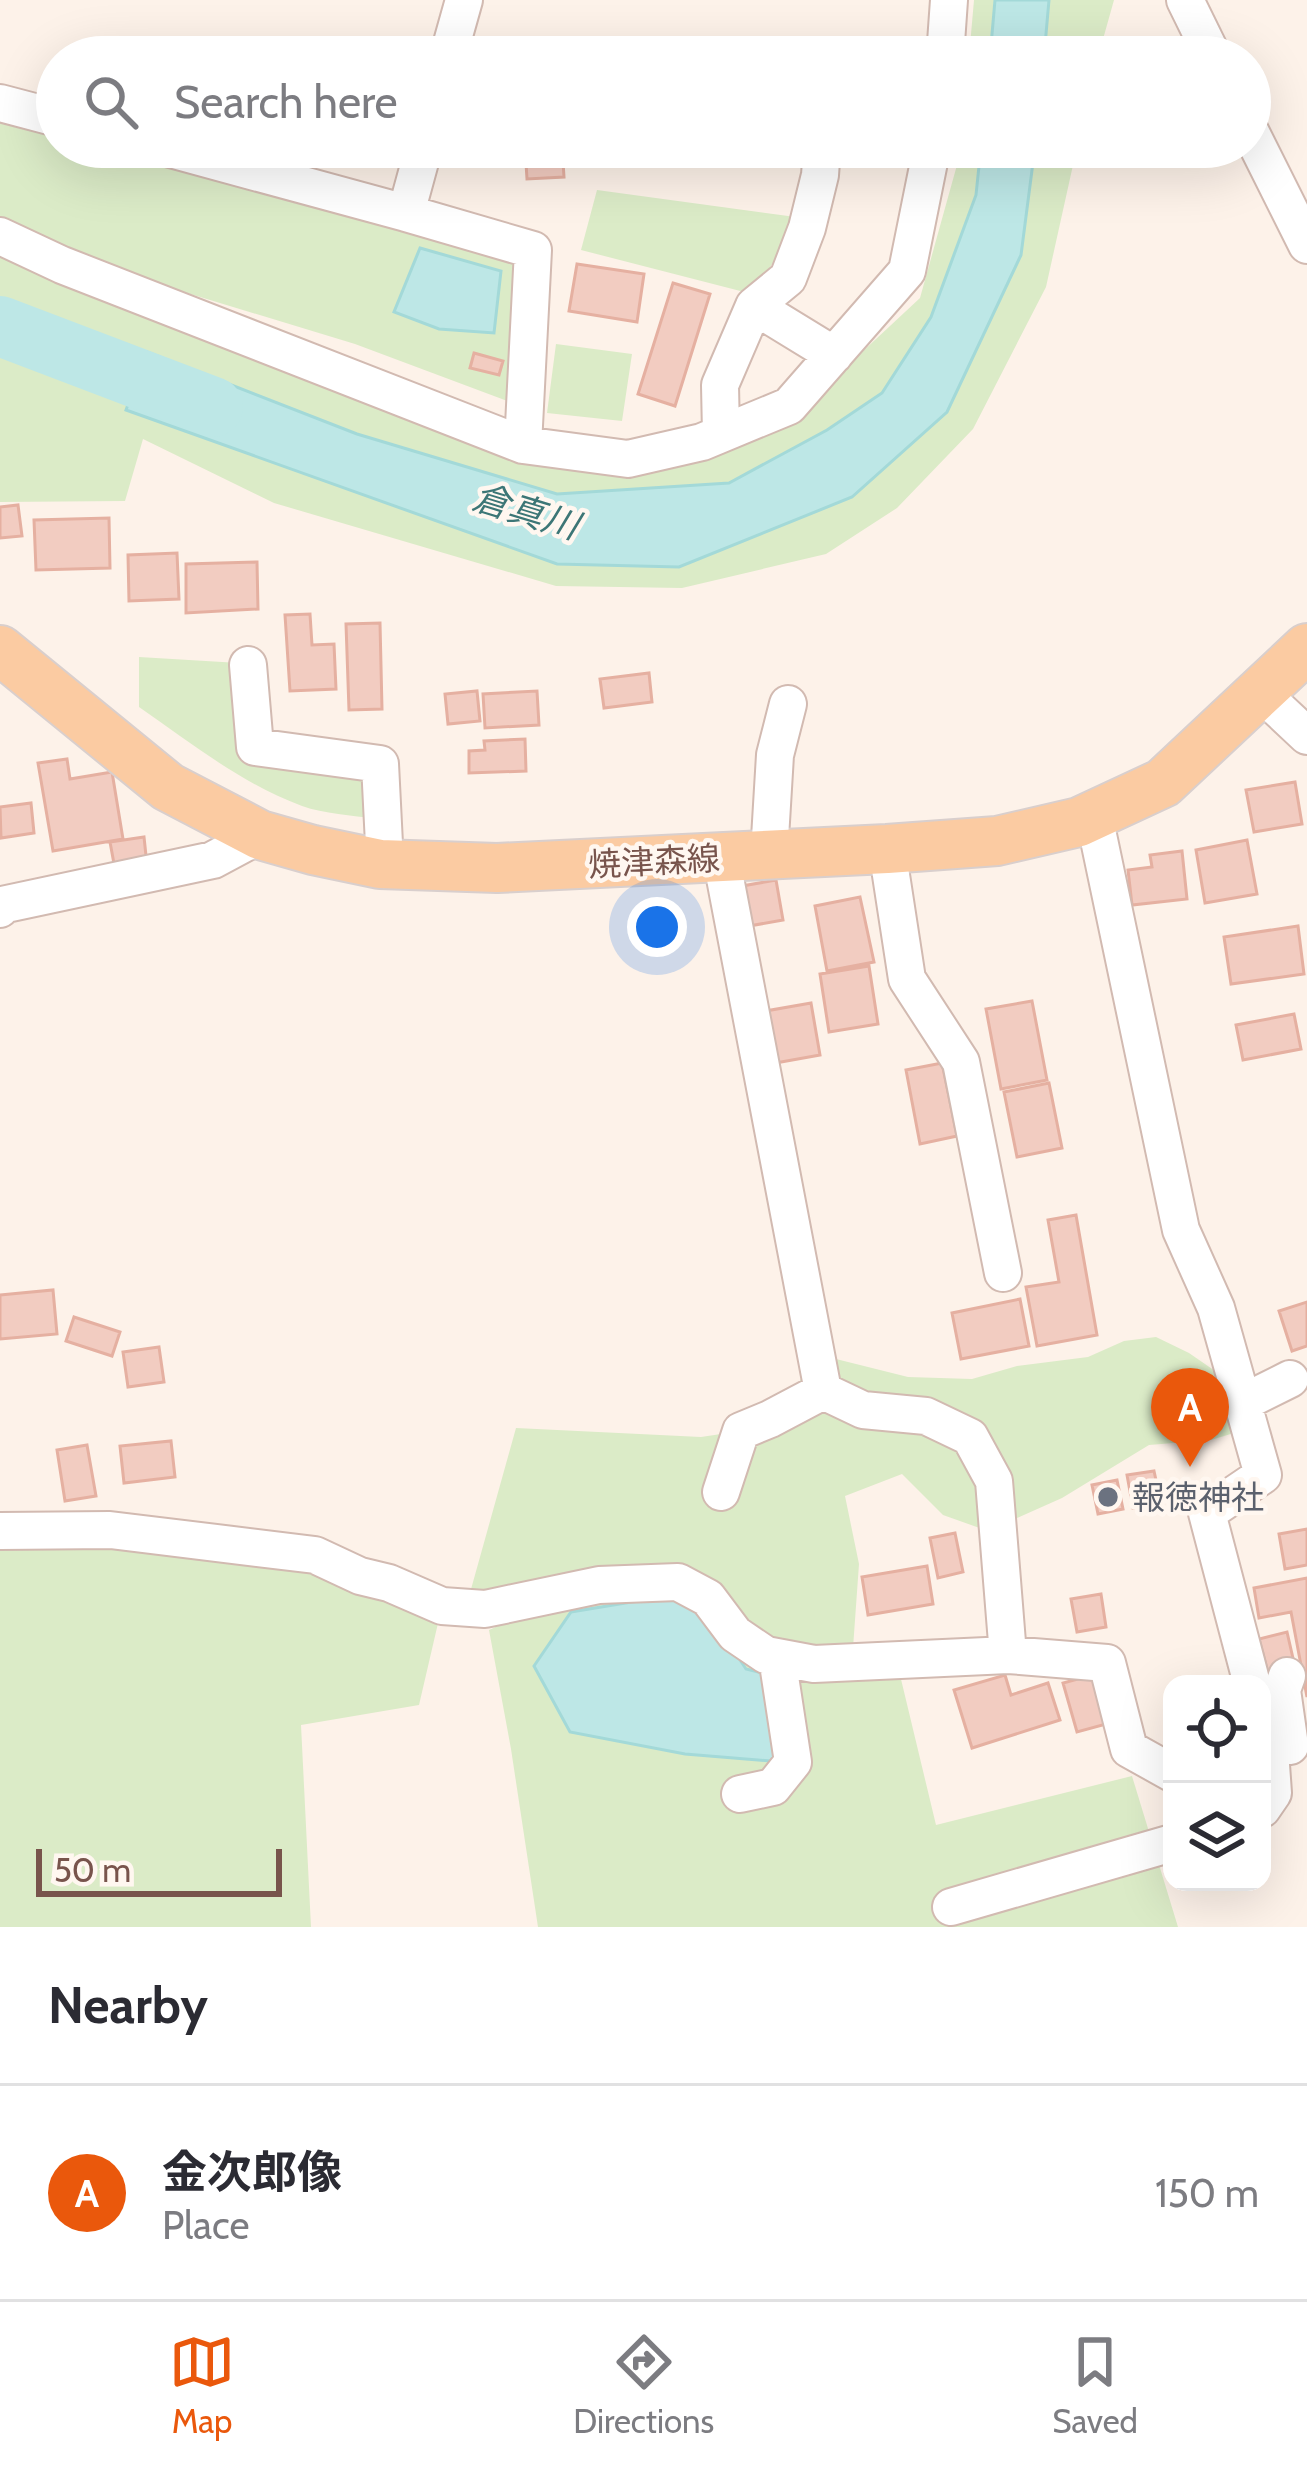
<!DOCTYPE html>
<meta charset="utf-8">
<style>
body{margin:0;font-family:Cabin,"Noto Sans JP",sans-serif;background:#f7f7f7;color:#2b2b33}
.controls{position:absolute;right:36px;bottom:36px;display:grid;overflow:hidden;border-radius:24px;box-shadow:0 12px 48px #0002}
.controls button{width:108px;height:108px;display:grid;place-items:center;padding:0;border:0;border-bottom:3px solid #e1e1e2;background:#fff;color:#2b2b33;font:60px sans-serif}
.scale{position:absolute;left:36px;bottom:30px;width:246px;box-sizing:border-box;padding-left:12px;border:6px solid #78544c;border-top:0;font-size:33px;line-height:42px;white-space:nowrap;color:#78544c;-webkit-text-stroke:9px #fff7f0;paint-order:stroke}
.you{position:absolute;left:657px;top:927px;width:42px;height:42px;margin:-30px;border:9px solid #fff;border-radius:50%;background:#1a73e8;box-shadow:0 0 0 18px #1a73e833}
.badge{display:grid;place-items:center;width:78px;height:78px;border-radius:50%;background:#ea580c;color:#fff;font-size:39px;font-weight:700}
.pin{position:absolute;translate:-50% -99px;filter:drop-shadow(0 3px 6px #0008)}
.pin::after{content:'';position:absolute;top:63px;width:42px;height:36px;background:inherit;clip-path:polygon(0 0,100% 0,50% 100%)}
.list{margin:0;padding:0;list-style:none}
h2{display:flex;justify-content:space-between;align-items:center;height:156px;margin:0;padding:0 48px;font-size:51px}
h2 small{font-size:39px;font-weight:400;color:#7c7c81}
.list li{display:grid;grid-template-columns:78px 1fr auto;gap:36px;align-items:center;box-sizing:border-box;height:216px;padding:0 48px;border-top:3px solid #e1e1e2}
.list b{display:block;font-size:45px;white-space:nowrap}
.list p{margin:0;font-size:39px;white-space:nowrap;color:#7c7c81}
.list em{font-size:39px;font-style:normal;color:#7c7c81}
.icon{flex:none;width:66px;height:66px;fill:none;stroke:currentColor;stroke-width:2;stroke-linecap:round;stroke-linejoin:round}
.map{position:relative;flex:none;width:1307px;height:1927px;overflow:hidden}
.search{position:absolute;background:#fff;box-shadow:0 12px 48px #0002;left:36px;right:36px;top:36px;height:132px;display:flex;align-items:center;gap:30px;box-sizing:border-box;padding:0 42px;border-radius:66px;color:#7c7c81;font-size:45px}
.sheet{height:372px;background:#fff}
nav{display:flex;justify-content:space-around;align-items:center;box-sizing:border-box;height:168px;border-top:3px solid #e1e1e2;background:#fff;font-size:33px;color:#7c7c81}
nav a{display:grid;justify-items:center;gap:6px}
nav .on{color:#ea580c}
.map>svg:first-child{display:block}
.green{fill:#dbebc7}
.water{fill:#bde7e6;stroke:#a3d9d8;stroke-width:3}
.lines{fill:none;stroke-linecap:round;stroke-linejoin:round}
.river{stroke:#bde7e6;stroke-width:60}
.building{fill:#f2ccc1;stroke:#e5b0a1;stroke-width:3}
.minor-casing{stroke:#d2bab1;stroke-width:40}
.major-casing{stroke:#d9cfcd;stroke-width:52}
.minor{stroke:#fff;stroke-width:36}
.major{stroke:#fbcba2;stroke-width:48}
.worship-dot{fill:#6b7280;stroke:#fff7f0;stroke-width:4.5}
.labels{text-anchor:middle;stroke-width:9;stroke-linejoin:round;paint-order:stroke}
.street-label{font-size:33px;fill:#78544c;stroke:#fff7f0}
.worship-label{font-size:33px;fill:#5b616d;stroke:#fff7f0;text-anchor:start}
.water-label{font-size:36px;font-style:italic;fill:#3c7676;stroke:#fff7f0}
</style>
<div class="map">
<svg width="1307" height="1927" viewBox="0 0 1307 1927">
<rect width="100%" height="100%" fill="#fdf2e9"/>
<path class="green" d="M 974,0 L 1114,0 L 1098,57 L 969,57 Z
M 0,120 L 57,136 L 57,147 L 99,147 L 530,265 L 510,402 L 355,344 L 128,275 L 0,216 Z
M 962,147 L 1077,147 L 1046,287 L 973,429 L 897,508 L 826,554 L 682,588 L 556,586 L 274,503 L 143,439 L 125,501 L 0,502 L 0,238 L 611,463 L 816,395 L 920,298 Z
M 597,190 L 803,218 L 752,294 L 581,250 Z
M 556,344 L 632,354 L 622,421 L 547,413 Z
M 139,657 L 239,663 L 247,745 L 368,775 L 376,819 C 352,815 324,814 302,806 C 242,784 191,743 139,707 Z
M 1156,1337 L 1189,1353 L 1218,1373 L 1234,1433 L 1211,1440 L 1149,1445 L 1062,1498 L 988,1531 L 943,1515 L 902,1474 L 845,1496 L 859,1564 L 853,1648 L 778,1677 L 900,1675 L 936,1825 L 1132,1776 L 1178,1927 L 538,1927 L 511,1749 L 489,1630 L 575,1591 L 468,1600 L 516,1428 L 701,1437 L 741,1431 L 792,1399 L 812,1353 L 908,1377 L 972,1379 L 1017,1366 L 1088,1357 L 1124,1341 Z
M 0,1538 L 315,1555 L 442,1606 L 419,1705 L 301,1725 L 311,1927 L 0,1927 Z"/>
<path class="water" d="M 995,0 L 1049,0 L 1044,57 L 990,57 Z
M 981,147 L 1035,147 L 1021,255 L 947,412 L 852,497 L 679,567 L 557,564 L 126,410 L 147,352 L 357,434 L 557,494 L 729,483 L 827,430 L 882,393 L 931,317 L 976,195 Z
M 420,248 L 501,271 L 494,333 L 439,329 L 394,312 Z
M 0,310 L 72,339 L 125,351 L 112,384 L 35,347 L 0,340 Z
M 674,1595 L 703,1603 L 746,1669 L 778,1677 L 783,1762 L 685,1754 L 570,1732 L 534,1666 L 571,1612 Z"/>
<g class="lines">
<path class="river" d="M 0,326 L 213,407"/>
</g>
<path class="building" d="M 525,147 L 562,147 L 564,177 L 527,179 Z
M 577,264 L 644,274 L 637,322 L 569,311 Z
M 673,283 L 710,294 L 675,406 L 638,394 Z
M 474,353 L 503,361 L 499,375 L 470,368 Z
M 18,505 L 22,536 L 0,538 L 0,507 Z
M 109,518 L 110,568 L 36,570 L 34,520 Z
M 177,553 L 179,599 L 129,601 L 128,555 Z
M 257,562 L 258,609 L 186,613 L 186,564 Z
M 310,614 L 312,645 L 334,644 L 336,689 L 290,691 L 285,615 Z
M 380,623 L 382,709 L 349,710 L 346,624 Z
M 649,673 L 652,702 L 604,708 L 600,679 Z
M 477,691 L 480,721 L 448,724 L 445,694 Z
M 537,691 L 539,725 L 485,728 L 483,694 Z
M 525,739 L 526,771 L 469,773 L 469,751 L 485,750 L 484,741 Z
M 67,759 L 70,779 L 112,772 L 123,839 L 53,851 L 38,763 Z
M 1295,782 L 1302,824 L 1254,832 L 1246,790 Z
M 31,803 L 34,833 L 1,838 L 0,807 Z
M 144,837 L 147,865 L 115,869 L 110,842 Z
M 1247,840 L 1257,894 L 1205,903 L 1196,850 Z
M 1182,851 L 1187,899 L 1132,905 L 1128,870 L 1152,867 L 1150,855 Z
M 776,880 L 783,920 L 738,928 L 731,888 Z
M 860,897 L 874,962 L 827,971 L 815,906 Z
M 1298,926 L 1304,974 L 1231,984 L 1224,937 Z
M 869,966 L 878,1024 L 829,1032 L 820,974 Z
M 1032,1001 L 1047,1080 L 1001,1089 L 986,1009 Z
M 811,1003 L 820,1055 L 770,1064 L 760,1012 Z
M 1294,1014 L 1301,1049 L 1243,1060 L 1236,1025 Z
M 942,1063 L 957,1136 L 920,1144 L 906,1070 Z
M 1049,1083 L 1062,1148 L 1017,1157 L 1004,1092 Z
M 1076,1215 L 1097,1335 L 1037,1346 L 1026,1287 L 1059,1282 L 1048,1220 Z
M 53,1290 L 57,1334 L 0,1339 L 0,1295 Z
M 1020,1299 L 1029,1346 L 961,1359 L 952,1313 Z
M 1307,1302 L 1307,1346 L 1292,1351 L 1279,1311 Z
M 74,1317 L 120,1332 L 112,1356 L 66,1341 Z
M 159,1347 L 164,1382 L 128,1387 L 123,1352 Z
M 171,1441 L 175,1477 L 124,1483 L 120,1446 Z
M 87,1445 L 96,1496 L 65,1501 L 57,1450 Z
M 1154,1471 L 1161,1503 L 1133,1508 L 1127,1475 Z
M 1117,1480 L 1123,1509 L 1098,1514 L 1092,1485 Z
M 1307,1529 L 1307,1565 L 1285,1569 L 1279,1534 Z
M 955,1533 L 963,1572 L 938,1578 L 930,1538 Z
M 927,1566 L 933,1604 L 868,1615 L 862,1577 Z
M 1307,1578 L 1307,1697 L 1291,1612 L 1259,1618 L 1254,1588 Z
M 1101,1594 L 1106,1627 L 1077,1632 L 1071,1599 Z
M 1287,1632 L 1295,1667 L 1268,1673 L 1259,1639 Z
M 1096,1674 L 1110,1723 L 1077,1732 L 1063,1683 Z
M 1005,1675 L 1011,1695 L 1048,1683 L 1060,1720 L 972,1748 L 954,1690 Z"/>
<g class="lines">
<g class="minor-casing">
<path id="minor" d="M 1185,0 L 1213,57
M 448,57 L 464,0
M 945,57 L 949,0
M 0,103 L 57,118
M 1250,131 L 1307,245
M 163,147 L 406,213 L 424,147
M 406,213 L 533,250 L 523,445
M 0,236 L 62,265 L 523,445 L 628,459 L 702,442 L 789,406 L 907,271 L 932,147
M 754,306 L 834,355
M 721,434 L 720,385 L 754,306 L 788,278 L 807,228 L 820,175 L 822,147
M 248,665 L 255,747 L 380,764 L 385,864
M 1259,691 L 1307,736
M 1094,816 L 1181,1230 L 1216,1308 L 1263,1475 L 1207,1513 L 1252,1684
M 887,849 L 907,979 L 961,1062 L 1003,1273
M 769,855 L 775,755 L 788,704
M 721,857 L 823,1391 L 863,1410 L 926,1416 L 970,1437 L 994,1481 L 1008,1655
M 0,909 L 2,905 L 213,860 L 260,835
M 1242,1403 L 1290,1379
M 721,1492 L 741,1431 L 770,1419 L 823,1391
M 0,1531 L 110,1530 L 315,1555 L 360,1576 L 389,1583 L 442,1606 L 485,1609 L 599,1585 L 678,1582 L 708,1598 L 735,1634 L 766,1655 L 814,1664 L 1008,1655 L 1107,1663 L 1129,1749 L 1172,1773
M 1287,1676 L 1282,1690 L 1290,1746
M 1262,1721 L 1270,1751 L 1273,1793 L 1262,1809
M 740,1794 L 773,1787 L 793,1762 L 777,1657
M 951,1907 L 1172,1843"/>
</g>
<g class="major-casing">
<path id="major" d="M 0,650 L 168,787 L 260,835 L 313,850 L 380,864 L 497,868 L 887,849 L 997,841 L 1079,822 L 1163,783 L 1307,648"/>
</g>
<use href="#minor" class="minor"/>
<use href="#major" class="major"/>
</g>
<circle class="worship-dot" cx="1108" cy="1497" r="12"/>
<g class="labels">
<g class="street-label">
<text transform="translate(654 861) rotate(-3)" y="12">焼津森線</text>
</g>
<g class="worship-label">
<text x="1132" y="1509">報徳神社</text>
</g>
<g class="water-label">
<text transform="translate(526 511) rotate(17)" y="13">倉真川</text>
</g>
</g>
</svg>
<div class="controls">
<button><svg class="icon" aria-label="locate" viewBox="0 0 24 24"><circle cx="12" cy="12" r="6"/><path d="M12 2v4M12 18v4M2 12h4M18 12h4"/></svg></button>
<button><svg class="icon" aria-label="layers" viewBox="0 0 24 24"><path d="M12 4l9 5-9 5-9-5zM3 14l9 5 9-5"/></svg></button>
</div>
<div class="scale">50 m</div>
<div class="you"></div>
<div class="pin badge" style="left:1190px;top:1467px">A</div>
<div class="search"><svg class="icon" aria-label="search" viewBox="0 0 24 24"><circle cx="10" cy="10" r="6"/><path d="M15 15l6 6"/></svg>Search here</div>
</div>
<section class="sheet">
<h2>Nearby<small></small></h2>
<ul class="list">
<li><span class="badge">A</span><div><b>金次郎像</b><p>Place</p></div><em>150 m</em></li>
</ul>
</section>
<nav>
<a class="on"><svg class="icon" aria-label="map" viewBox="0 0 24 24"><path d="M3 6l6-2 6 2 6-2v14l-6 2-6-2-6 2zM9 4v14M15 6v14"/></svg>Map</a>
<a><svg class="icon" aria-label="directions" viewBox="0 0 24 24"><path d="M12 3l9 9-9 9-9-9zM9 14v-3h6M13 9l2 2-2 2"/></svg>Directions</a>
<a><svg class="icon" aria-label="saved" viewBox="0 0 24 24"><path d="M7 4h10v16l-5-4-5 4z"/></svg>Saved</a>
</nav>
